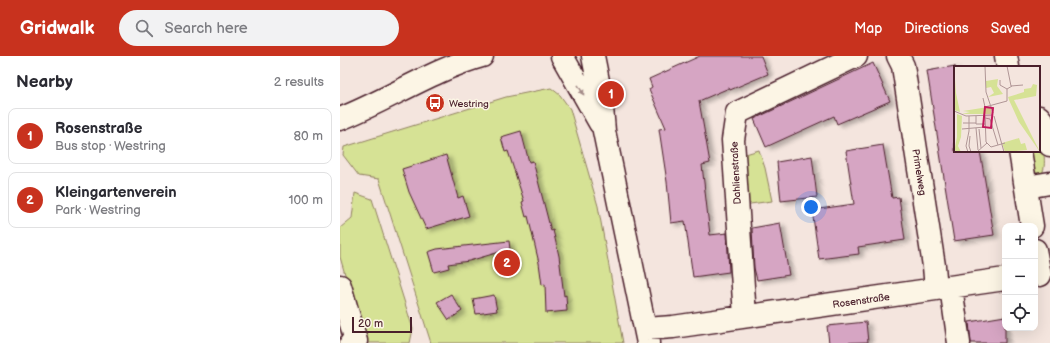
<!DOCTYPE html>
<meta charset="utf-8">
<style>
body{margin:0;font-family:"Balsamiq Sans",sans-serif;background:#f2f2f3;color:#2b2b33}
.controls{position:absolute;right:12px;bottom:12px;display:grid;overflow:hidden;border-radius:8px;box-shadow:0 4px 16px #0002}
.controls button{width:36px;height:36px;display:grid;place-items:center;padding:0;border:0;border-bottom:1px solid #e1e1e2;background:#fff;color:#2b2b33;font:20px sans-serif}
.scale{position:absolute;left:12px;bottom:10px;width:60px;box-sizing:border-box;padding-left:4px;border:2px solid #4a1f2b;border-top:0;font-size:11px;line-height:14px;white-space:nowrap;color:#4a1f2b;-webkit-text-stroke:3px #fcf5e5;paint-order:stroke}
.you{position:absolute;left:471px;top:151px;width:14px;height:14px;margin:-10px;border:3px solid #fff;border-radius:50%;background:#1a73e8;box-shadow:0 0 0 6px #1a73e833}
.badge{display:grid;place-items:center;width:26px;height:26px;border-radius:50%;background:#c8321e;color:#fff;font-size:13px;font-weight:700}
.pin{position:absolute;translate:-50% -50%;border:2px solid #fff;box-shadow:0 1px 4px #0006}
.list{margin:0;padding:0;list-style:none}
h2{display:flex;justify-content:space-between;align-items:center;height:52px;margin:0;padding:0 16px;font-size:17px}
h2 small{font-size:13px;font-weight:400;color:#7c7c81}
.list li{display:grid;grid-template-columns:26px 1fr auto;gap:12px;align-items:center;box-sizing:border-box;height:56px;margin:0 8px 8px;padding:0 8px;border:1px solid #e1e1e2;border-radius:8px}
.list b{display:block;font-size:15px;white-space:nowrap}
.list p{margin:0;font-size:13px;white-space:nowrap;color:#7c7c81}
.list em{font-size:13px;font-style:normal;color:#7c7c81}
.icon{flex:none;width:22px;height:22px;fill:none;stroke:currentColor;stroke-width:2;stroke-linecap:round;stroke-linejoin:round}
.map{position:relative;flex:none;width:710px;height:287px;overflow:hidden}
header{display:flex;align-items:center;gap:24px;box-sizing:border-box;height:56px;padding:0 20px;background:#c8321e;color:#fff}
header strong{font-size:19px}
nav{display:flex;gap:22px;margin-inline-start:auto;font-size:14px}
.search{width:280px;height:36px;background:#f2f2f3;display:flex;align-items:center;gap:10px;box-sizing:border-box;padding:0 14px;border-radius:22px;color:#7c7c81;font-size:15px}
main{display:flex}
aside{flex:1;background:#fff}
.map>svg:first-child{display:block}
.green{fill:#d6e295;stroke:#908060}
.building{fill:#d6a5c3;stroke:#4a1f2b;filter:url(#shadow)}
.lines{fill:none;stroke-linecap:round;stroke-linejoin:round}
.minor-casing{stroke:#4a1f2b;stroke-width:25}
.minor{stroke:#fcf5e5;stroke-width:22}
.oneway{fill:#a38a88}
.labels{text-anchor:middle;stroke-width:3;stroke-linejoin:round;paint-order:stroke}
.poi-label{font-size:10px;fill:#4a1f2b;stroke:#fcf5e5;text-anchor:start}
.street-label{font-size:10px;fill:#4a1f2b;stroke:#fcf5e5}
.inset-road{fill:none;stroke:#b09696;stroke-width:1}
.view{fill:#c2185b;fill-opacity:0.15;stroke:#c2185b;stroke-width:2}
.inset-edge{fill:none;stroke:#4a1f2b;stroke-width:2}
</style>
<header>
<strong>Gridwalk</strong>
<div class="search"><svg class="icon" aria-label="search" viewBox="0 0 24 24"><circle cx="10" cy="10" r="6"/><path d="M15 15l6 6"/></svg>Search here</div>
<nav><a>Map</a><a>Directions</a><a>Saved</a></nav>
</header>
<main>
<aside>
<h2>Nearby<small>2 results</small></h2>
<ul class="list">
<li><span class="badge">1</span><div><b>Rosenstraße</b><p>Bus stop · Westring</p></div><em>80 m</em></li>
<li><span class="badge">2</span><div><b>Kleingartenverein</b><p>Park · Westring</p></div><em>100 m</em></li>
</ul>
</aside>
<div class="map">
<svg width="710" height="287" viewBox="0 0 710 287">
<defs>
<filter id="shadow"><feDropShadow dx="4.5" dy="2.5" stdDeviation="2" flood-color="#0004"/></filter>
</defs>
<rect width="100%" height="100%" fill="#f4e5de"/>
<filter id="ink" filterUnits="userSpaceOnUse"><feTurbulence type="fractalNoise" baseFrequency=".025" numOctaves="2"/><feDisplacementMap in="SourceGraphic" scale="8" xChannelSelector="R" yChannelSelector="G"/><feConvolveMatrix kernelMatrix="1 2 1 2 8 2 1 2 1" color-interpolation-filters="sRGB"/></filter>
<g filter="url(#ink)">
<path class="green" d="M 211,32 L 220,39 L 230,53 L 258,150 L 283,287 L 91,287 L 39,123 L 19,120 L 3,99 L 4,91 L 166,41 Z
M 699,67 C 701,77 708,110 702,117 C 698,121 695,121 690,121 L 683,95 L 699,95 Z
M 419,94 L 425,112 L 432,145 L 403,149 L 399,100 Z
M 15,137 L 32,143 L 73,273 L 70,287 L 25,287 L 0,201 L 0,172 L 12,162 Z"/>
<path class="building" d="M 360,0 L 421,0 L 428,18 L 390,34 L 389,32 L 359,45 L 370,107 L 362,109 L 370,179 L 387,177 L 389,216 L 353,221 L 345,165 L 331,167 L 327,126 L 319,73 L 326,72 L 309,33 L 312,31 L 309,23 Z
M 533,7 L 550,45 L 497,68 L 494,60 L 426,91 L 414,63 Z
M 615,10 L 615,95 L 640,95 L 654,179 L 614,185 L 587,15 Z
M 181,75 L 189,106 L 193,105 L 211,175 L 213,174 L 219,200 L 224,240 L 226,239 L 227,255 L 206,257 L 205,228 L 202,229 L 199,207 L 188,160 L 186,161 L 182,146 L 184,145 L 168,95 L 165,96 L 161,81 Z
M 543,89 L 552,142 L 559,141 L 565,184 L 518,191 L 519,198 L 479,203 L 472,154 L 514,148 L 506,95 Z
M 106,99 L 118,142 L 123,140 L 129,160 L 86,173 L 69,136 L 62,113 Z
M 472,100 L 477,141 L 441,145 L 437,106 Z
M 440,167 L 449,219 L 417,224 L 414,212 L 412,172 Z
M 169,185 L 170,193 L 129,205 L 108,208 L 109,212 L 94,216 L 88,196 L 97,193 Z
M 111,238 L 122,255 L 109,264 L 97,246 Z
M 154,239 L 157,255 L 136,258 L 133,243 Z
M 665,260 L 665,287 L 631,287 L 629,266 Z
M 526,266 L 528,286 L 489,287 L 487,270 Z"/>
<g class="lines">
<g class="minor-casing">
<path id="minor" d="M 222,0 L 260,67
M 253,0 L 261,40 L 264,75 L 308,287
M 558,0 L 563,10 L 594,210 L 596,233
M 666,0 L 668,11
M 699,61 L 708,72 L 710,89
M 0,63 C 48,44 92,14 142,0
M 680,95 L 692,170
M 686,131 L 710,127
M 695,194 L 700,219
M 0,230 L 16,285 L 11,287
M 611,231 L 619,287
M 405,260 L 393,84 L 397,57 L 516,0
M 306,273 L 333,271 L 665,223"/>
</g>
<use href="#minor" class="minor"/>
</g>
<defs><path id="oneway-solid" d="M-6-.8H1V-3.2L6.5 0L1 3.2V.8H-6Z"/></defs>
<use class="oneway" href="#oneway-solid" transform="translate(241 34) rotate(60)"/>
</g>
<defs>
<g id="bus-disc" transform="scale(1)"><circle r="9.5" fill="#c8321e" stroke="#fcf5e5"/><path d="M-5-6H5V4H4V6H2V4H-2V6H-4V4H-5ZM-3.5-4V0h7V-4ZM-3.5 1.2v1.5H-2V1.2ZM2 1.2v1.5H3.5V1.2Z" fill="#fff"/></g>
</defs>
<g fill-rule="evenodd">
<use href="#bus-disc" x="95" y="47"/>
</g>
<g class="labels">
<g class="poi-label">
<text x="109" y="51">Westring</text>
</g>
<g class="street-label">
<text transform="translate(580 116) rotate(81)" y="4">Primelweg</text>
<text transform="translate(395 117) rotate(-93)" y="4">Dahlienstraße</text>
<text transform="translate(521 244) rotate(-8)" y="4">Rosenstraße</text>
</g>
</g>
<g transform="translate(614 10)">
<rect width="86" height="86" fill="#f4e5de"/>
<path d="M 0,0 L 2,27 L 6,46 L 0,44 ZM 44,13 L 43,20 L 49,28 L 34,31 L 40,27 L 37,21 L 32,22 L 32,15 ZM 79,18 L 83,19 L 82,30 L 60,34 L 86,86 L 65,56 L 55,34 L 54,31 L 70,26 L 70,23 L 77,22 ZM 34,41 L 37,41 L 37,48 L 8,48 L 16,46 L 9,45 ZM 3,48 L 8,50 L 7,71 L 4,80 L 7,86 L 0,86 L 3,71 ZM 65,72 L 67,78 L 71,77 L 73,84 L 51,86 L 48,77 Z" fill="#d6e295"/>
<path class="inset-road" d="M 31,0 L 32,26 L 39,47M 53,0 L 57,20 L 69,19M 46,14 L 46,19 L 53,23M 29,32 L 31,41 L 53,35 L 53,23 L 58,20M 0,45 L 12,50 L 39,49M 31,49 L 32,76 L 37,81 L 51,77M 22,50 L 22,58 L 31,58M 40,50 L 50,86M 31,52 L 36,53 L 44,79M 9,57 L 22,57M 22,62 L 24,84M 8,63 L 31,61M 25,63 L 27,82M 16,70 L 15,80 L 17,86M 14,86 L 12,80 L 15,65 L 15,50M 23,86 L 33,77"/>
<path class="view" d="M 31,41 L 39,42 L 37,62 L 29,61 Z"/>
<rect width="86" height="86" class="inset-edge"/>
</g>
</svg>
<div class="controls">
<button>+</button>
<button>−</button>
<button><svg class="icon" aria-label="locate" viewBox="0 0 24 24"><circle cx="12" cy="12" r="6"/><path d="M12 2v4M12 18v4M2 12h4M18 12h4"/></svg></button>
</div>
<div class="scale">20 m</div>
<div class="you"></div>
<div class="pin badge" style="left:271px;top:38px">1</div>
<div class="pin badge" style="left:167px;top:207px">2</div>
</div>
</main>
